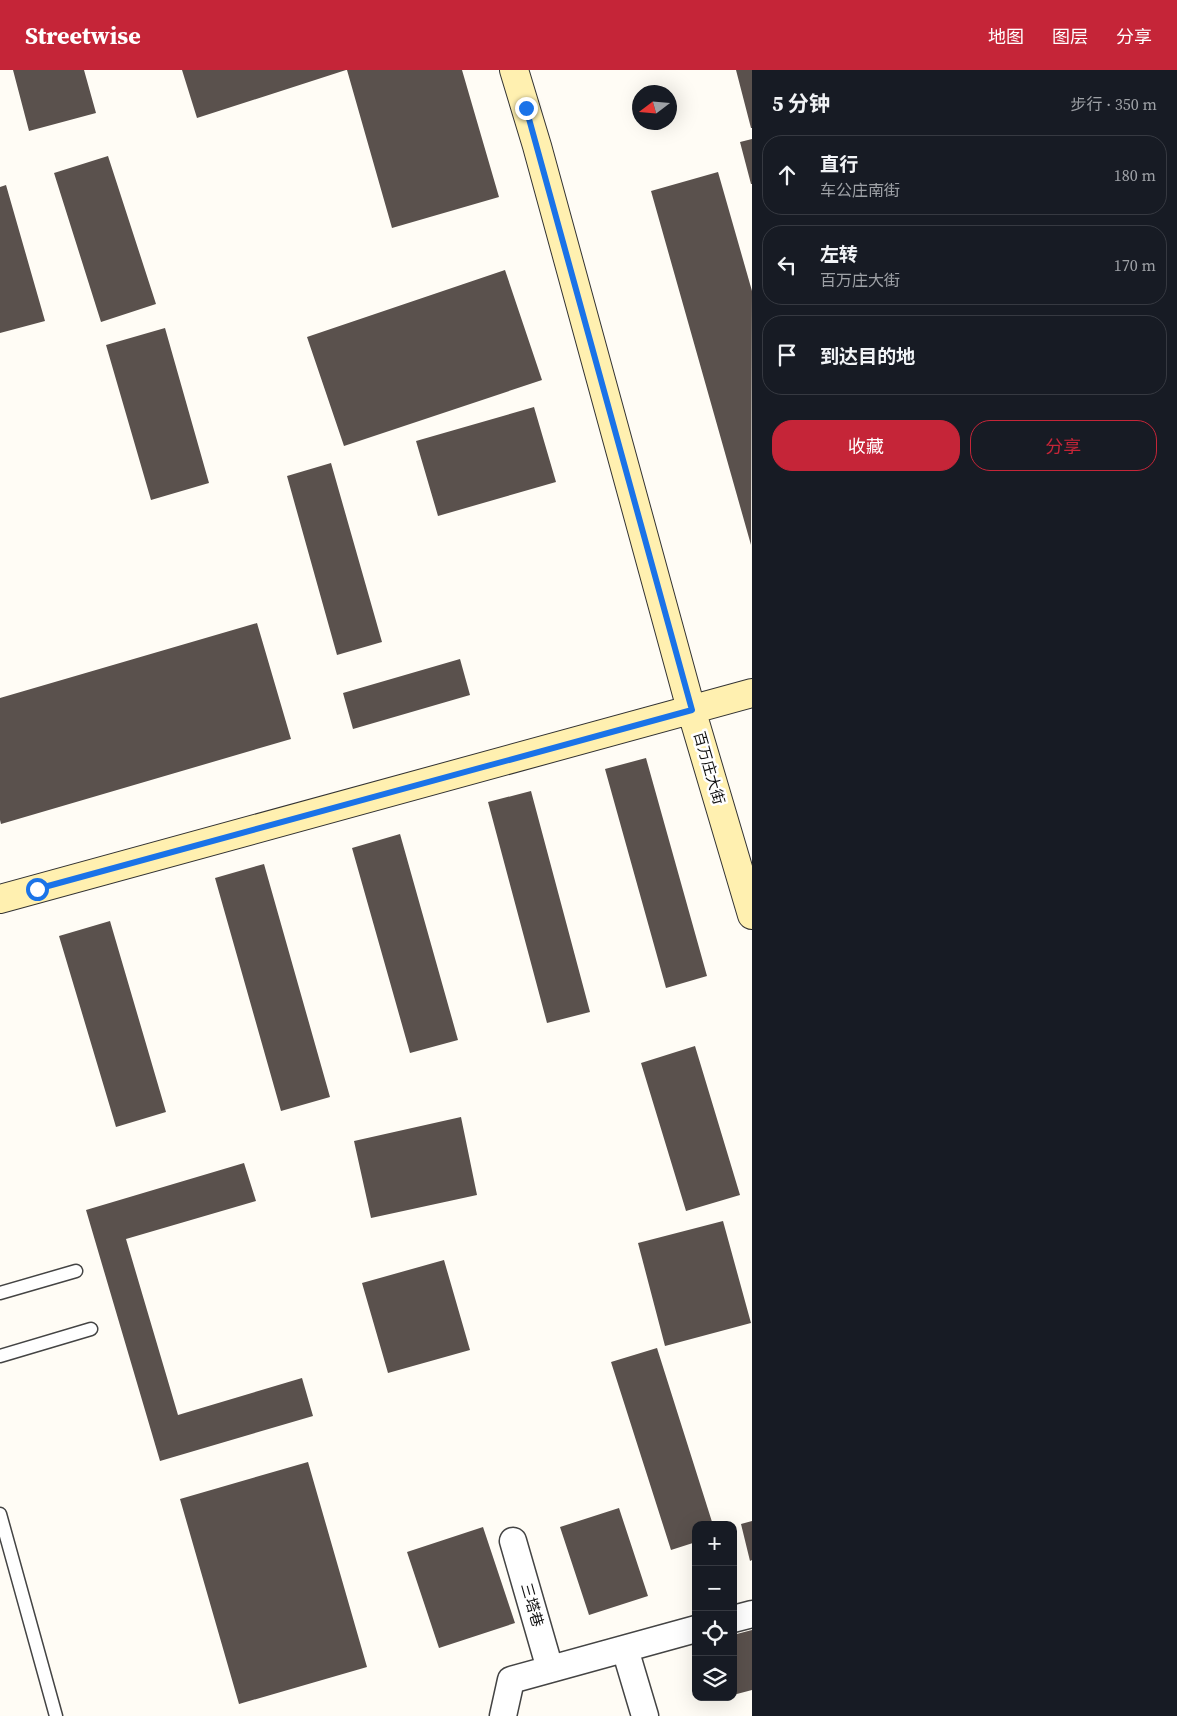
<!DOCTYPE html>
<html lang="zh">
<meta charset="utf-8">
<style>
body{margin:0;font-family:"Source Serif 4","Noto Sans SC",serif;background:#242831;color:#f1f3f6}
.controls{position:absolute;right:15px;bottom:15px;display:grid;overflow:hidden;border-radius:10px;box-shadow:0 5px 20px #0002}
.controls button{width:45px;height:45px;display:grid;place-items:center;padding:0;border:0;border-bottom:1px solid #363941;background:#171b24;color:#f1f3f6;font:25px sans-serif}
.compass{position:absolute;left:632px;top:15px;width:45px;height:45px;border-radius:50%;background:#171b24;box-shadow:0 5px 20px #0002;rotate:254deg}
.stop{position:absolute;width:15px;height:15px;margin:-11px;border:4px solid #1a73e8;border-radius:50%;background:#fff}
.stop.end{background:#1a73e8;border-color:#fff;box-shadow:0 1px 5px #0008}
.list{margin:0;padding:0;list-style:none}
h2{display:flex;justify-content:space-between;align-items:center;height:65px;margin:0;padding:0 20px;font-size:21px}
h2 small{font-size:16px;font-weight:400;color:#9ea1a6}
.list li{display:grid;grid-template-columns:32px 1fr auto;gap:15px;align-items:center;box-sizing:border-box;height:80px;margin:0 10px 10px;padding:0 10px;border:1px solid #363941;border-radius:20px}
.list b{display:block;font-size:19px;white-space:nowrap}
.list p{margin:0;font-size:16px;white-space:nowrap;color:#9ea1a6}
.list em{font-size:16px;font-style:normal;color:#9ea1a6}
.actions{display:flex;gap:10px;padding:15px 20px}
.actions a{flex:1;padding:11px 0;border:1px solid #c52538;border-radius:20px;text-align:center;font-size:18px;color:#c52538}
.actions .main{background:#c52538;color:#fff}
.icon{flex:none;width:28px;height:28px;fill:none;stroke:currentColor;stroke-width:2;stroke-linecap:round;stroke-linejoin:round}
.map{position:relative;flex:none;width:752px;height:1646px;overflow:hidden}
header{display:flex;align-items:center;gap:30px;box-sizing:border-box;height:70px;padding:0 25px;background:#c52538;color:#fff}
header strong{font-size:24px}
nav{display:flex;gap:28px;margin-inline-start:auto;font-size:18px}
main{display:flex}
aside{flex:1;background:#171b24}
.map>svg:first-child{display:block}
.building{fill:#5a514d}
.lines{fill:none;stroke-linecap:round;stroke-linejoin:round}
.lane-casing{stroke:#444;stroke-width:15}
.street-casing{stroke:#444;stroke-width:29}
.secondary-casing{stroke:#333;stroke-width:30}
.lane{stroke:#fff;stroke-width:12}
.street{stroke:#fff;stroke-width:26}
.secondary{stroke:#fff0b0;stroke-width:28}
.route{stroke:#1a73e8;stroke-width:6}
.labels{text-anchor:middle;stroke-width:5;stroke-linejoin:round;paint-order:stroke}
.street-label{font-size:15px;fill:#111;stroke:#fff}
</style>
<header>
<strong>Streetwise</strong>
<nav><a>地图</a><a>图层</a><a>分享</a></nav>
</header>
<main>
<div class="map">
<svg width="752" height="1646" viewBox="0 0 752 1646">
<rect width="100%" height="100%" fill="#fffcf5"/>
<path class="building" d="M 13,0 L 84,0 L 96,43 L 29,61 Z
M 182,0 L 346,0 L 197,48 Z
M 347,0 L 462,0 L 499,127 L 392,158 Z
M 736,0 L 752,0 L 752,58 L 751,58 Z
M 752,69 L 752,114 L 751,114 L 740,72 Z
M 108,86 L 156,234 L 101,252 L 54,103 Z
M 718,102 L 752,221 L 751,475 L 651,121 Z
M 6,115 L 45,251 L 0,263 L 0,117 Z
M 505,200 L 542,310 L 344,376 L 307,267 Z
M 165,258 L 209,413 L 151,430 L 106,275 Z
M 534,337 L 556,412 L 438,446 L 416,371 Z
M 331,393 L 382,572 L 337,585 L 287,406 Z
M 257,553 L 291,669 L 1,754 L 0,750 L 0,628 Z
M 460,589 L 470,625 L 353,659 L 343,623 Z
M 646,688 L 707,906 L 666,918 L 605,699 Z
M 531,721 L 590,942 L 547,953 L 488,732 Z
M 400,764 L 458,970 L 410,983 L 352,778 Z
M 264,794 L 330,1027 L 281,1041 L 215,808 Z
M 110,851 L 166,1042 L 116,1057 L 59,866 Z
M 695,976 L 740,1125 L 686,1141 L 641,993 Z
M 461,1047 L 477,1125 L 371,1148 L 354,1071 Z
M 244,1093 L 256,1131 L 126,1169 L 178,1345 L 302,1308 L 313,1346 L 160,1391 L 86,1140 Z
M 723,1151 L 751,1253 L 665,1276 L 638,1173 Z
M 444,1190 L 470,1280 L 388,1303 L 362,1213 Z
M 657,1278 L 713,1455 L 696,1455 L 696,1472 L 671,1480 L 611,1292 Z
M 308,1392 L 367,1597 L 239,1634 L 180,1429 Z
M 619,1438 L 648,1526 L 589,1545 L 560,1457 Z
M 752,1451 L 752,1490 L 750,1491 L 741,1454 Z
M 483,1457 L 515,1553 L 439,1578 L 407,1482 Z
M 752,1560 L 752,1620 L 733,1625 L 733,1565 Z"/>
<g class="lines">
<g class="lane-casing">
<path id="lane" d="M 0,1223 L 76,1201
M 0,1286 L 91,1259
M 0,1444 L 56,1646"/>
</g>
<g class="street-casing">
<path id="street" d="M 513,1471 L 550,1599
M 733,1549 L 752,1544
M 625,1579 L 645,1646
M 503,1646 L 511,1610 L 696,1559"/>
</g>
<g class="secondary-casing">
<path id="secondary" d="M 514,0 L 537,76 L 691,639 L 752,845
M 0,829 L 752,623"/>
</g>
<use href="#lane" class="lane"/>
<use href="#street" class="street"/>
<use href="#secondary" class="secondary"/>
</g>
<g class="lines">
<path class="route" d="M 37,819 L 692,640 L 526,38"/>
</g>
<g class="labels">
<g class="street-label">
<text transform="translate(709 698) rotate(74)" y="5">百万庄大街</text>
<text transform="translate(532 1535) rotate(74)" y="5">三塔巷</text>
</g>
</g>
</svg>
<div class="controls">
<button>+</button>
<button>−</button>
<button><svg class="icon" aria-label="locate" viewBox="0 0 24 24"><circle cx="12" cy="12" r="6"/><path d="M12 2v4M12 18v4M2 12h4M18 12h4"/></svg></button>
<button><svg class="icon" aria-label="layers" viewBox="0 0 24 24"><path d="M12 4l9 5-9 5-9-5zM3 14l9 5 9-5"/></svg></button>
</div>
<svg class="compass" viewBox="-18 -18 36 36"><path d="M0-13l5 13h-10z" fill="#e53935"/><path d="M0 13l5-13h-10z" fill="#9ea1a6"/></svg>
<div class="stop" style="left:37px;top:819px"></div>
<div class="stop end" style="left:526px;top:38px"></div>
</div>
<aside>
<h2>5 分钟<small>步行 · 350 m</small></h2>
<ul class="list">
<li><svg class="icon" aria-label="ahead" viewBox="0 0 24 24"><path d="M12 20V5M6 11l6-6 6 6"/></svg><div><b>直行</b><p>车公庄南街</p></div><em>180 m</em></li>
<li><svg class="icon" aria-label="left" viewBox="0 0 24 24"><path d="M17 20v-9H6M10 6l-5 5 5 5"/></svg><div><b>左转</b><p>百万庄大街</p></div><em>170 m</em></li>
<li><svg class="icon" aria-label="arrive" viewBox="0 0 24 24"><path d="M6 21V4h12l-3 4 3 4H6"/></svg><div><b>到达目的地</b></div></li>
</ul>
<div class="actions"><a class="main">收藏</a><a>分享</a></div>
</aside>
</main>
